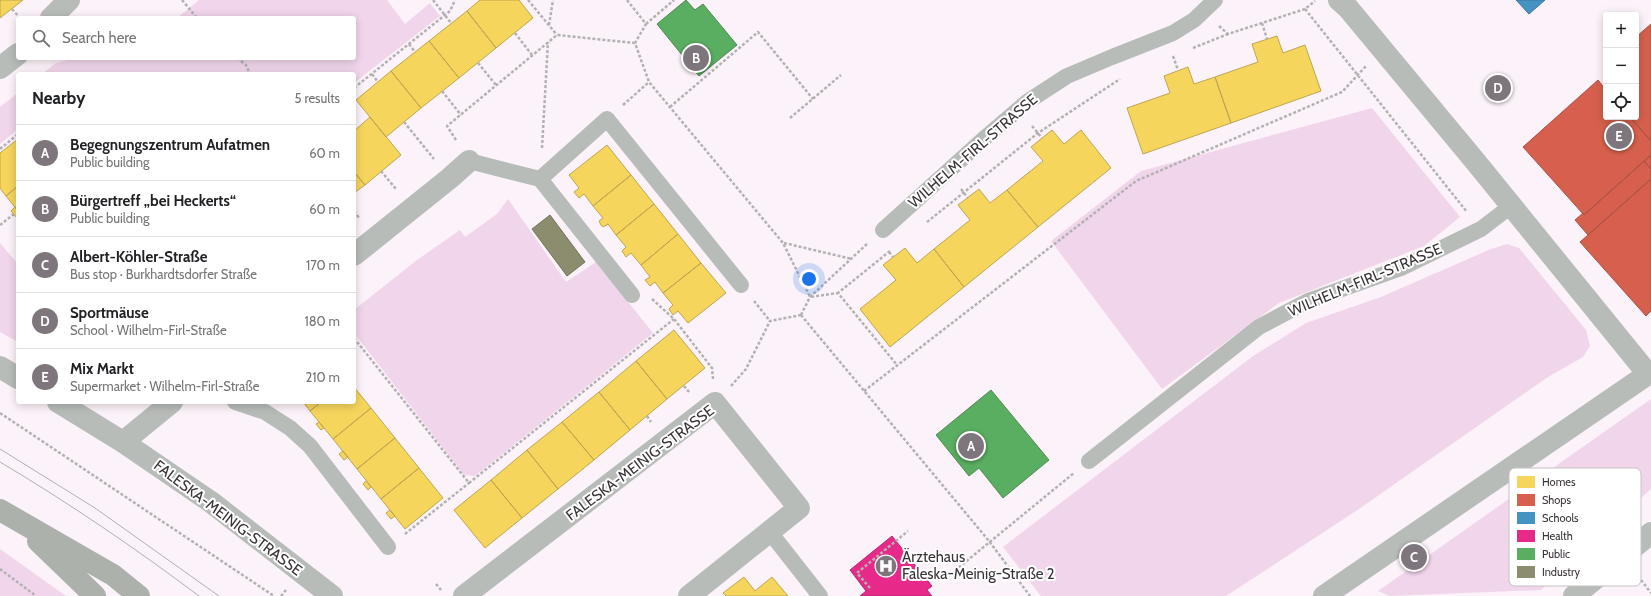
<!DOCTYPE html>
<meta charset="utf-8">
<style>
body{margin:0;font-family:Cabin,sans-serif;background:#f2f2f2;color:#202124}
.controls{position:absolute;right:12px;top:12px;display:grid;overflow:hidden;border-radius:4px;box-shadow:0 2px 10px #0003}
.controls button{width:36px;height:36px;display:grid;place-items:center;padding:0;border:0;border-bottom:1px solid #e0e0e0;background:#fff;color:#202124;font:20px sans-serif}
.you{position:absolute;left:809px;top:279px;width:14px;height:14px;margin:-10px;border:3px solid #fff;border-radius:50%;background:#1a73e8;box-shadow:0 0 0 6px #1a73e833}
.badge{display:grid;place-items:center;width:26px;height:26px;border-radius:50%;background:#7e767c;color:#fff;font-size:13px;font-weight:700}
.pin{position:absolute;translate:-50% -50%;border:2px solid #fff;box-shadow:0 1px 4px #0006}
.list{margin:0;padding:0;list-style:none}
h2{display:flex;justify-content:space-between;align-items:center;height:52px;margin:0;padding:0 16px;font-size:17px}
h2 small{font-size:13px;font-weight:400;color:#757577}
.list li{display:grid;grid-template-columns:26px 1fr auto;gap:12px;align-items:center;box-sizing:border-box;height:56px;padding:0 16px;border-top:1px solid #e0e0e0}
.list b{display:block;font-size:15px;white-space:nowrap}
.list p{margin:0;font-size:13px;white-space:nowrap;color:#757577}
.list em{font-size:13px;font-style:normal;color:#757577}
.icon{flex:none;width:22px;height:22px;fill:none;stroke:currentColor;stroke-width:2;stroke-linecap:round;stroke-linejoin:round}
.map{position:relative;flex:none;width:1651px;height:596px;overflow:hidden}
.search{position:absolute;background:#fff;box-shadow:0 2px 10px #0003;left:16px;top:16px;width:340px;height:44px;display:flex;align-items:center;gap:10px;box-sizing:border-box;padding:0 14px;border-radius:4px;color:#757577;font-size:15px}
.panel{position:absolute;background:#fff;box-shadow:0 2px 10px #0003;left:16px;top:72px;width:340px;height:332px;border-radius:4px}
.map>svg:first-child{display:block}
.green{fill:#f1d5ea}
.homes{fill:#f6d55c;stroke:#bea552}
.shops{fill:#d6604d;stroke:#a75347}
.schools{fill:#4393c3;stroke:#40769a}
.health{fill:#e7298a;stroke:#b32c72}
.public{fill:#5aae61;stroke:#508955}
.industry{fill:#8c8c6e;stroke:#73725e}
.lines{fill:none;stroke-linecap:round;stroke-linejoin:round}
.path{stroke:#b2b2b2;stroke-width:2.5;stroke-dasharray:3 2;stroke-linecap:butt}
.lane{stroke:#b8bcb8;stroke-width:16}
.street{stroke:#b8bcb8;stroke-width:22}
.secondary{stroke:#acb1ac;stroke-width:22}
.tram{stroke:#b0b1af;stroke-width:1}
.labels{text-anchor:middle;stroke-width:4;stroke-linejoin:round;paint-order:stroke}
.street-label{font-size:15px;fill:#3a3439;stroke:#fff}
.poi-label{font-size:15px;fill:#3a3439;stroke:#fff;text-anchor:start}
.key{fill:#fff;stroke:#c4c2c4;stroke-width:1}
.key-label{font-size:11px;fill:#3a3439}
</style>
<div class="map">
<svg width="1651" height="596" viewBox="0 0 1651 596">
<rect width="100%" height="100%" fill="#fcf2f9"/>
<path class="green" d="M 199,0 L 387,0 L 405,24 L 430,3 L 440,16 L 354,83 L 354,74 L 42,74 L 56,63 L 75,58 L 354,58 L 354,18 L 177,18 Z
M 18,93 L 18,129 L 0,144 L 0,107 Z
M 1372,108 L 1460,217 L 1424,246 L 1279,303 L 1162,389 L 1051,241 L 1141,171 Z
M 508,199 L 566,282 L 596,262 L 653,333 L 475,476 L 464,475 L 354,333 L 354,310 L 417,260 L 460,230 L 465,237 L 497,214 Z
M 0,243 L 18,264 L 18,342 L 0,332 Z
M 1507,244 L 1519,248 L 1586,330 L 1590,346 L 1583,357 L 1548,377 L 1356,511 L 1226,596 L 1041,596 L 1003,547 L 1253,356 L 1306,323 L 1381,297 L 1491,249 Z
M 1651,399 L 1651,489 L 1541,590 L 1390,596 L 1378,591 Z
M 0,549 L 66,596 L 0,596 Z"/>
<path class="homes" d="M 0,0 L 23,0 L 0,18 Z
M 480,0 L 519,0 L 533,18 L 496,48 L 467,11 Z
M 467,11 L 496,48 L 459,78 L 429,41 Z
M 1277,36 L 1283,53 L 1305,45 L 1321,91 L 1231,123 L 1215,77 L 1258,62 L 1252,44 Z
M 429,41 L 459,78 L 421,108 L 391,71 Z
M 1188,67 L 1194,84 L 1215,77 L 1231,123 L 1143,154 L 1127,108 L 1170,93 L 1164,76 Z
M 391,71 L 421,108 L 386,137 L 356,100 Z
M 370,117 L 401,155 L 365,185 L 354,172 L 354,131 Z
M 1052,130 L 1064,144 L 1081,130 L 1111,168 L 1038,227 L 1007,190 L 1043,161 L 1031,147 Z
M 18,139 L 18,186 L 6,196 L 0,188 L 0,153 Z
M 607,145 L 631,175 L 593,206 L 584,194 L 579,198 L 574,192 L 579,188 L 569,175 Z
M 354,172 L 365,185 L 354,193 Z
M 631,175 L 654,204 L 616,235 L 608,224 L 603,227 L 601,225 L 599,221 L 603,218 L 593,206 Z
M 18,186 L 18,211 L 6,196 Z
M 979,189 L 990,203 L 1007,190 L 1038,227 L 964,287 L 934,249 L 970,220 L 958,205 Z
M 654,204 L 678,234 L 641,265 L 631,253 L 626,257 L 622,251 L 626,247 L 616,235 Z
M 15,207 L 18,211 L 18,216 L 16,217 L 11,211 Z
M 678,234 L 701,263 L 663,293 L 655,282 L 650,286 L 645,280 L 650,277 L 641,265 Z
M 905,248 L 917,263 L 934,249 L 964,287 L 890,347 L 860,309 L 896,280 L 883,265 Z
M 701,263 L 726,293 L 688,323 L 678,311 L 673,315 L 669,309 L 673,305 L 663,293 Z
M 674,330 L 705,368 L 667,399 L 636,361 Z
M 636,361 L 667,399 L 630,430 L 599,392 Z
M 354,387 L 371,408 L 333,439 L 310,411 L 321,402 L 354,402 Z
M 599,392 L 630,430 L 594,460 L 562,422 Z
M 303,402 L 321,402 L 310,411 Z
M 371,408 L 395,438 L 357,469 L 333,439 Z
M 319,422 L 324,428 L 321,430 L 316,424 Z
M 562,422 L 594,460 L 558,489 L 527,450 Z
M 395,438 L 419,468 L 381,499 L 357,469 Z
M 527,450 L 558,489 L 522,518 L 491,480 Z
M 343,451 L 348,457 L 344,460 L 339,454 Z
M 419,468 L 443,498 L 405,529 L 381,499 Z
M 491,480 L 522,518 L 485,548 L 454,510 Z
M 366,481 L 371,487 L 368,490 L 363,484 Z
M 390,510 L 395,516 L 391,519 L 386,513 Z
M 744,577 L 755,591 L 772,577 L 788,596 L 726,596 L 723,593 Z"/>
<path class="shops" d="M 1651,24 L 1651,141 L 1630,117 L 1636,117 L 1636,37 Z
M 1598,80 L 1606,90 L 1606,117 L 1630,117 L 1651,141 L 1651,155 L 1584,215 L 1523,147 Z
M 1651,155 L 1651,169 L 1644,161 Z
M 1644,161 L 1651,169 L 1651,179 L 1588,235 L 1575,220 L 1583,213 L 1584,215 Z
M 1651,179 L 1651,311 L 1646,316 L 1580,242 Z"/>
<path class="schools" d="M 1516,0 L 1545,0 L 1529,14 Z"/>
<path class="health" d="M 892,536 L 932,586 L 927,590 L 932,596 L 860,596 L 866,591 L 850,570 Z"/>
<path class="public" d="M 686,0 L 695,10 L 703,4 L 737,45 L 699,76 L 657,24 Z
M 991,390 L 1049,460 L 1003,498 L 979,468 L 969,476 L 936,435 Z"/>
<path class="industry" d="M 550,215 L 585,262 L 567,276 L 532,229 Z"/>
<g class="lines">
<path class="path" d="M 182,0 L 197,18
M 433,0 L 451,23
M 528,0 L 557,35
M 627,0 L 646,24 L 635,43 L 649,82 L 783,243 L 810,297 L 838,293
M 12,9 L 20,18
M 1305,9 L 1467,212
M 1262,23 L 1267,39
M 646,24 L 674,0
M 549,25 L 553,0
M 1219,26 L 1228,34 L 1305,9 L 1315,1
M 515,33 L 532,55
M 409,44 L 415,52
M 1193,48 L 1228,34
M 1173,56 L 1178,70
M 237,58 L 246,65 L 250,74
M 478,63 L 496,85
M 372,74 L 378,82
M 354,88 L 450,11 L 455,0
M 442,91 L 461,115
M 623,105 L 649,82
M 670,107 L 758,32 L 813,99
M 790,118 L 841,75
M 404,122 L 434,159
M 1032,126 L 1042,138
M 354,128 L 355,129
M 456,140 L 447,126 L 557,35 L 635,43
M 542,148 L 548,42
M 0,149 L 18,134
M 381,171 L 396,189
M 961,189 L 968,198
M 354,211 L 360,219
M 927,222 L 1038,133 L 1120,79
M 0,225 L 14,214
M 784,243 L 852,259
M 890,251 L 838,293 L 897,365
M 889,252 L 893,257
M 652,299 L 674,319 L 712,368 L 713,379
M 754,301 L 770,321
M 801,315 L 989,541 L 1030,596
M 801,315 L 810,297 L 868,243
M 354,338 L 469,483 L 674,319
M 684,386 L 689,392
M 731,386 L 746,369 L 770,321 L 801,315
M 864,391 L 1136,181 L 1342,92 L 1366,66
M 0,413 L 274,596
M 647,416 L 651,422
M 405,534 L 469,483
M 0,569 L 36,596
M 1638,576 L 1651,593
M 947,577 L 1074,473
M 436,584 L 441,590
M 870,588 L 857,573 L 908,531
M 281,596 L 286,590"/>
<path class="lane" d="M 469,161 L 540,179 L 632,295
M 540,179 L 607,119 L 741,285
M 883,230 L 986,137 L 1027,102 L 1067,76 L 1112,57 L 1173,33 L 1194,20 L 1215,0
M 235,402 L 265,412 L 290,428 L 310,446 L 388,547
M 1089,461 L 1259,327 L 1308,301 L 1401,268 L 1481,229 L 1511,206
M 769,531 L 820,596"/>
<path class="street" d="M 1339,0 L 1348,8 L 1475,161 L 1648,374
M 51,18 L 69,0
M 0,68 L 18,54
M 354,255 L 450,178 L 469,161
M 0,367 L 18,378
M 58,402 L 123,442 L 211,502 L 332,596
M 123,442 L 172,402
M 464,596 L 715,403 L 799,508 L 689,596
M 1324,596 L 1651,372
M 1574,596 L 1651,533"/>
<path class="secondary" d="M 0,510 L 113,575 L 139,596
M 38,541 L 95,596"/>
<path class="tram" d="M 0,449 L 95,508 L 219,596
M 0,462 C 69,503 135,548 199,596"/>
</g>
<defs>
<g id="hospital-disc" transform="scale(1.15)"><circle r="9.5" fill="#7e767c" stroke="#fff"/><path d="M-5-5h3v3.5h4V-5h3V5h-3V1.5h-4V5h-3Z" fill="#fff"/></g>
</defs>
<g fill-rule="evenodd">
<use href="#hospital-disc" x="886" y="566"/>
</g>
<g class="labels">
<g class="street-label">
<text transform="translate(973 151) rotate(-41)" y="5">WILHELM-FIRL-STRASSE</text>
<text transform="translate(1365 280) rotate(-23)" y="5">WILHELM-FIRL-STRASSE</text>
<text transform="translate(640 463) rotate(-37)" y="5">FALESKA-MEINIG-STRASSE</text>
<text transform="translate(228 518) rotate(37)" y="5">FALESKA-MEINIG-STRASSE</text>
</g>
<g class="poi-label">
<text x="902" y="562">Ärztehaus<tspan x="902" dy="17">Faleska-Meinig-Straße 2</tspan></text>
</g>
</g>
<rect x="1509" y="468" width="132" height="118" rx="6" class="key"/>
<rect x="1517" y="476" width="18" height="12" fill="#f6d55c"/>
<rect x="1517" y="494" width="18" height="12" fill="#d6604d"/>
<rect x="1517" y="512" width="18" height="12" fill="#4393c3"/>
<rect x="1517" y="530" width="18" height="12" fill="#e7298a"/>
<rect x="1517" y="548" width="18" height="12" fill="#5aae61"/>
<rect x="1517" y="566" width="18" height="12" fill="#8c8c6e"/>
<g class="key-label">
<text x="1542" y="486">Homes</text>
<text x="1542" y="504">Shops</text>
<text x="1542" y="522">Schools</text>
<text x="1542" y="540">Health</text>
<text x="1542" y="558">Public</text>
<text x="1542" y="576">Industry</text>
</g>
</svg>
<div class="controls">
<button>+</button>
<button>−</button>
<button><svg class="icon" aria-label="locate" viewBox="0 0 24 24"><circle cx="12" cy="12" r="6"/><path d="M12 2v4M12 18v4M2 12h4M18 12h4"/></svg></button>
</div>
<div class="you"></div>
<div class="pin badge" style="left:971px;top:446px">A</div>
<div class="pin badge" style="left:696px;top:58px">B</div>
<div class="pin badge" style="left:1414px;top:557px">C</div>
<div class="pin badge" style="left:1498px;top:88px">D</div>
<div class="pin badge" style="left:1619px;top:136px">E</div>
<div class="search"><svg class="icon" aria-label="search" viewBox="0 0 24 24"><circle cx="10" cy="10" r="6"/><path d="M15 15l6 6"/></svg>Search here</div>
<section class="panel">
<h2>Nearby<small>5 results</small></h2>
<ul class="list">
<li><span class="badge">A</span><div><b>Begegnungszentrum Aufatmen</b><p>Public building</p></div><em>60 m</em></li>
<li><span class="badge">B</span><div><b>Bürgertreff „bei Heckerts“</b><p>Public building</p></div><em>60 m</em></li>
<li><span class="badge">C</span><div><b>Albert-Köhler-Straße</b><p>Bus stop · Burkhardtsdorfer Straße</p></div><em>170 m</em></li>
<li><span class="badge">D</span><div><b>Sportmäuse</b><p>School · Wilhelm-Firl-Straße</p></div><em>180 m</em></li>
<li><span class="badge">E</span><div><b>Mix Markt</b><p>Supermarket · Wilhelm-Firl-Straße</p></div><em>210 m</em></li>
</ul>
</section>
</div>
